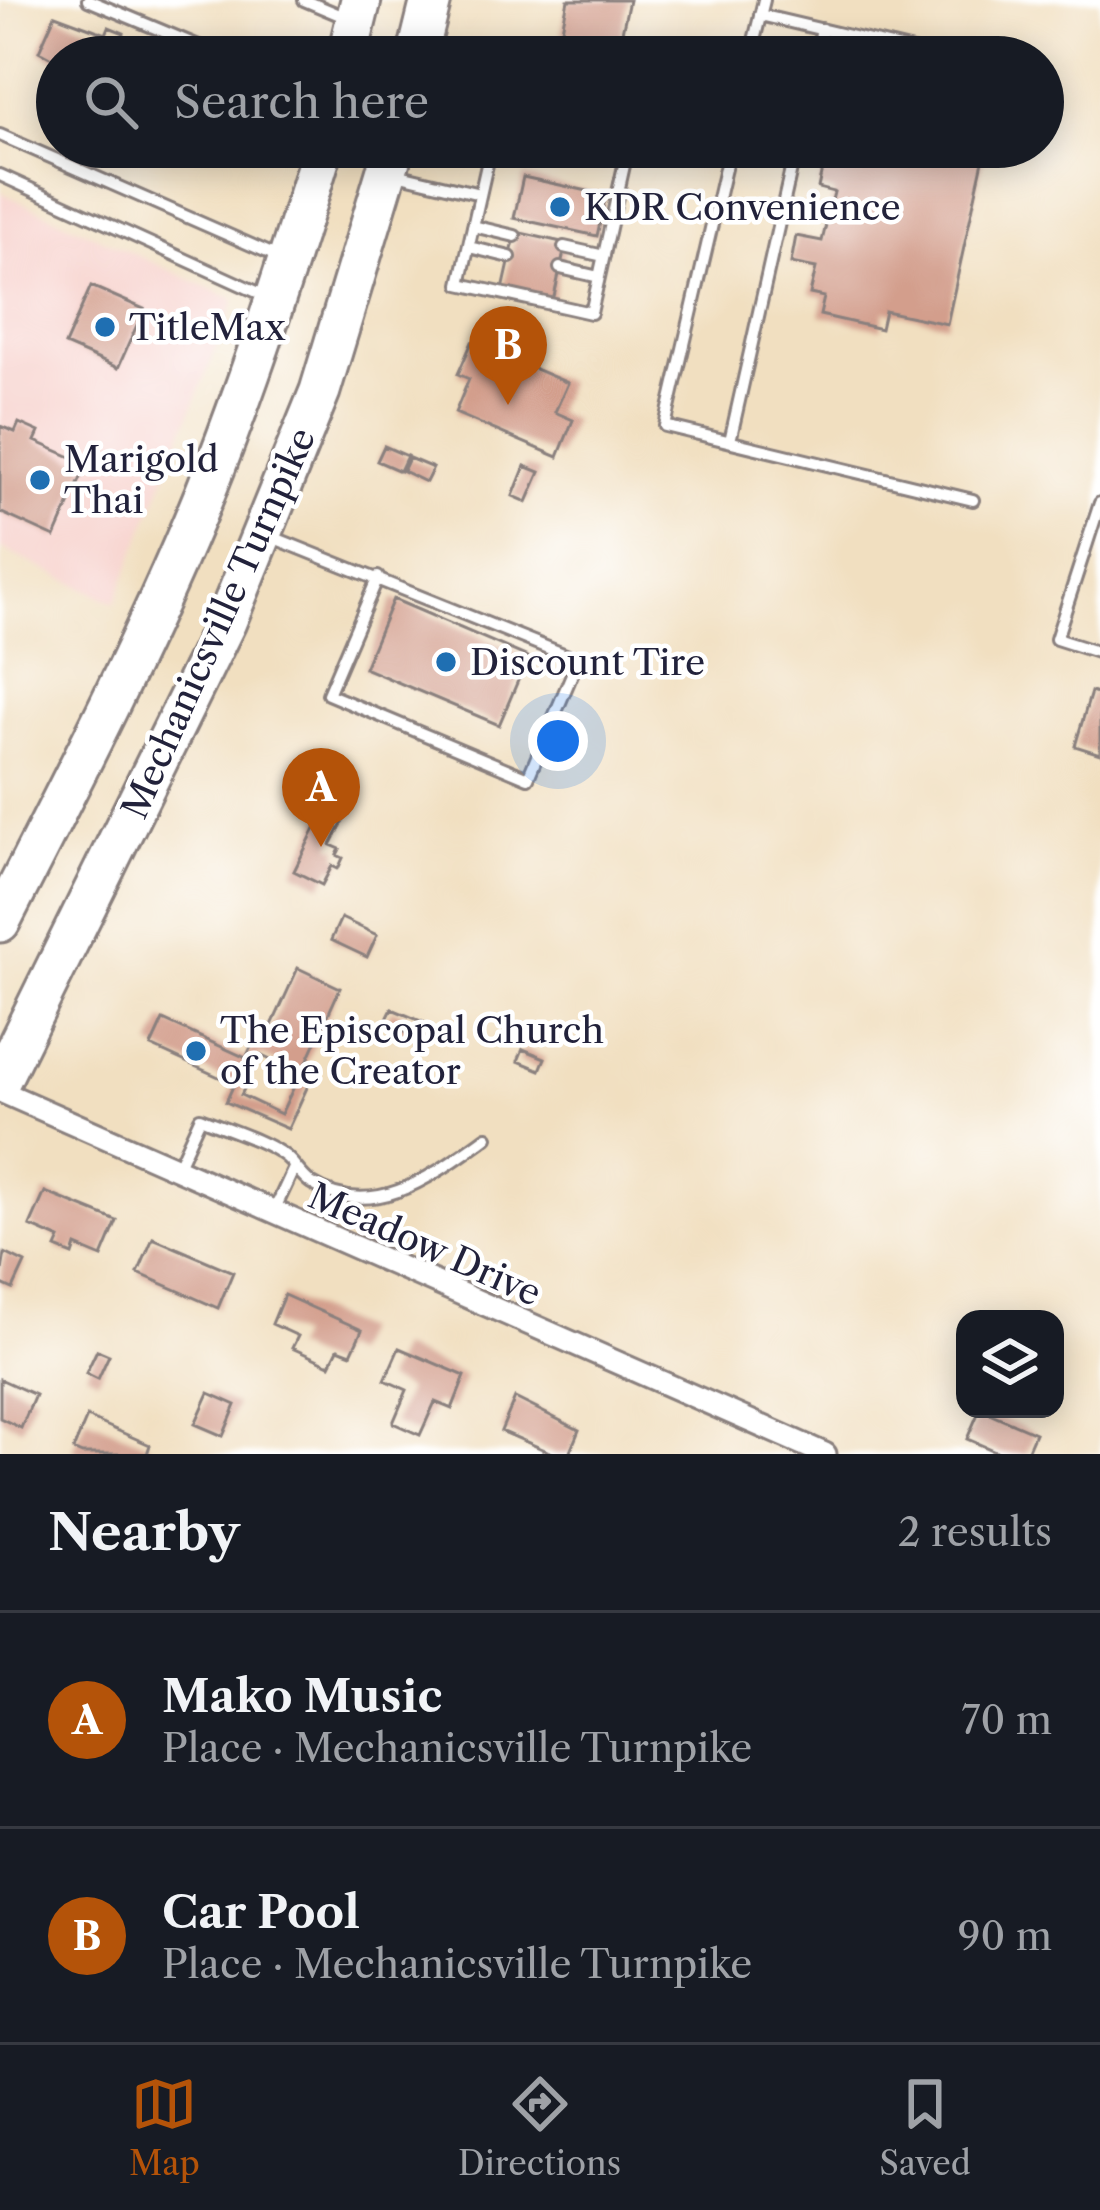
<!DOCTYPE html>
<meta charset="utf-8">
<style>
body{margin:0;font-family:"Libre Caslon Text",serif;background:#20242c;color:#f1f3f6}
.controls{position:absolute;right:36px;bottom:36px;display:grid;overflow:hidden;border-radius:24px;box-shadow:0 6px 30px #0003}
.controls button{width:108px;height:108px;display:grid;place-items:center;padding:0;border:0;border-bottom:3px solid #363941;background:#171b24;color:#f1f3f6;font:60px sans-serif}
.you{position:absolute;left:558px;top:741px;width:42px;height:42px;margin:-30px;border:9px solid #fff;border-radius:50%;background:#1a73e8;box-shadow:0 0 0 18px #1a73e833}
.badge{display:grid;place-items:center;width:78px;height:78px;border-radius:50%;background:#b45309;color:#fff;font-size:39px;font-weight:700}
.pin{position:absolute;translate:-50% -99px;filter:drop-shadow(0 3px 6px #0008)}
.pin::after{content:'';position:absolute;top:63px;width:42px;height:36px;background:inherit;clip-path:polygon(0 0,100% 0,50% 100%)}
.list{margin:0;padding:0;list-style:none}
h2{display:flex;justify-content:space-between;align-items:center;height:156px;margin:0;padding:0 48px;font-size:51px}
h2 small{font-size:39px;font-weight:400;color:#9ea1a6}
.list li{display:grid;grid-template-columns:78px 1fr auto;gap:36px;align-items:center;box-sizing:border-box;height:216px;padding:0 48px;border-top:3px solid #363941}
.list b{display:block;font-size:45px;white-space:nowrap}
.list p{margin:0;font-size:39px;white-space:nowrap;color:#9ea1a6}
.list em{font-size:39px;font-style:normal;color:#9ea1a6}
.icon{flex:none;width:66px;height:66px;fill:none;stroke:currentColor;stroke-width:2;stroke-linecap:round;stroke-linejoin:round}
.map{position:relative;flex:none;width:1100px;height:1454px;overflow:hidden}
.search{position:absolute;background:#171b24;box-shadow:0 6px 30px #0003;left:36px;right:36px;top:36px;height:132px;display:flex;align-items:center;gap:30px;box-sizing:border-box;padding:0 42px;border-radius:66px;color:#9ea1a6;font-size:45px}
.sheet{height:588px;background:#171b24}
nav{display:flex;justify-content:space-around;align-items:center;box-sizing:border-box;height:168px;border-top:3px solid #363941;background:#171b24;font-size:33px;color:#9ea1a6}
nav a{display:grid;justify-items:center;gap:6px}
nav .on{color:#b45309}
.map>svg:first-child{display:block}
.built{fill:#f7d0cb}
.building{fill:#d39e8c;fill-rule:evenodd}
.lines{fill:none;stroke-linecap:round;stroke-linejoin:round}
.lane-casing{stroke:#8a807e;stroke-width:16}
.street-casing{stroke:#8a807e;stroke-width:27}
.highway-casing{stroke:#8a807e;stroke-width:45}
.lane{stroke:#fff;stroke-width:10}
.street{stroke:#fff;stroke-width:21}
.highway{stroke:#fff;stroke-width:39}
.poi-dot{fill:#1f6fb2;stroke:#fff;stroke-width:4.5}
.labels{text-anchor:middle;stroke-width:9;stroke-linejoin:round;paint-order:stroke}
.poi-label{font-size:36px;fill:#22223b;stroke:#fff;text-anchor:start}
.street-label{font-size:36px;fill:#22223b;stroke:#fff}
</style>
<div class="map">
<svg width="1100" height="1454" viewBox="0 0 1100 1454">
<rect width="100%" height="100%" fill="#fff"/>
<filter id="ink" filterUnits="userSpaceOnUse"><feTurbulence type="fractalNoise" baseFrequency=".00833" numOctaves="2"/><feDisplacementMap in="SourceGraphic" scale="24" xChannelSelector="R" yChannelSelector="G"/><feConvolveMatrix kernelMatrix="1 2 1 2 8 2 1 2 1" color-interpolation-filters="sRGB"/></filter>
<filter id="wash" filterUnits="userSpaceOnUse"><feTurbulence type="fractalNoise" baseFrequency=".004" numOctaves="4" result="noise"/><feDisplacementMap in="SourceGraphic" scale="48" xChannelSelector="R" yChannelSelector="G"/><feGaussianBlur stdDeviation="2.7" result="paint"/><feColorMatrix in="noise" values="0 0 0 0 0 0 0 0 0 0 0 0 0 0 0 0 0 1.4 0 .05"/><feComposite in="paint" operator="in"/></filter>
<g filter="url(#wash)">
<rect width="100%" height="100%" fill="#f1dfc0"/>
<path class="built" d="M 0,192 L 235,300 L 115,603 L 0,548 Z"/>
<g id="blocks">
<path class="building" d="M 568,0 L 629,0 L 619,46 L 561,34 Z
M 55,15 L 106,34 L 109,27 L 124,33 L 122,39 L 162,57 L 57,57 L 57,61 L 39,51 Z
M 843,147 L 986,147 L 947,324 L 885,311 L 881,329 L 820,315 L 824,297 L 810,294 L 816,268 L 791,263 L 796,236 L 822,241 L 834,192 L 818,188 L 826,151 L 841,154 Z
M 523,177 L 606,195 L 597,236 L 514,218 Z
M 516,232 L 566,243 L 553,301 L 503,290 Z
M 91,286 L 144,309 L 118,368 L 65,345 Z
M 472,342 L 568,383 L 555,412 L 573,420 L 558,457 L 455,413 L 469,379 L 458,374 Z
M 19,423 L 39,432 L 35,441 L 87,464 L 55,537 L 0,512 L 0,426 L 15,432 Z
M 384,446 L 407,456 L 400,471 L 377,461 Z
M 409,458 L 433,468 L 426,482 L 403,471 Z
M 525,466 L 540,472 L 527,502 L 513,496 Z
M 393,599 L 528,657 L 499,725 L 364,668 Z
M 1091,692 L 1100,695 L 1100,754 L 1075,746 Z
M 324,810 L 344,820 L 331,845 L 340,849 L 337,855 L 343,858 L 338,869 L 332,866 L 322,885 L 294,871 Z
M 341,918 L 377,935 L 367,957 L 331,940 Z
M 298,968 L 340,988 L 306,1064 L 316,1068 L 288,1129 L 226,1102 L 234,1084 L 151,1046 L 163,1020 L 246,1058 L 254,1040 L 263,1045 ZM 260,1055 L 300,1074 L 281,1114 L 241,1095 Z
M 392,1009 L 428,1024 L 421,1039 L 385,1023 Z
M 523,1049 L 545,1058 L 540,1070 L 518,1061 Z
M 45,1192 L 117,1221 L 102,1257 L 76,1246 L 73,1255 L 56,1248 L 60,1239 L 30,1226 Z
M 153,1238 L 233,1272 L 218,1308 L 138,1273 Z
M 5,1253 L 25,1263 L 13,1289 L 0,1283 Z
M 284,1295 L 362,1330 L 351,1354 L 338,1349 L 330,1365 L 292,1348 L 298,1336 L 272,1324 Z
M 399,1348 L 465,1376 L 452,1409 L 435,1402 L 420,1435 L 393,1423 L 407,1390 L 385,1380 Z
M 97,1350 L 109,1355 L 98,1379 L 86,1373 Z
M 0,1379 L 35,1395 L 21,1428 L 0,1418 Z
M 209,1393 L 236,1405 L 223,1436 L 195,1424 Z
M 515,1398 L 579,1430 L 569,1454 L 554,1454 L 501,1431 Z
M 980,1409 L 1035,1433 L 1026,1454 L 1002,1454 L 967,1439 Z
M 87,1417 L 150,1445 L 147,1454 L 82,1454 L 73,1450 Z"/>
</g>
</g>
<g filter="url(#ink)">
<use href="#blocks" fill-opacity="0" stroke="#8a807e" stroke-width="3"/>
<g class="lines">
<g class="lane-casing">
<path id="lane" d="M 88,0 L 225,57
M 304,0 L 347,18
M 760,15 L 939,57
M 750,57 L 764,0
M 816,57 L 822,29
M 0,135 L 281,258
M 491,147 L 460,284 L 591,313 L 627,152 L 605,147
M 730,147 L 665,426 L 973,500
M 396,174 L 480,194
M 0,175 L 270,298
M 473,226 L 515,236
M 469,247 L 510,257
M 564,247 L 604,256
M 560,268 L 599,277
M 730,441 L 796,147
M 1100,503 L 1056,639 L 1100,653
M 267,535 L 578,660 L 528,778 L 328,694 L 378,577
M 177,1168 L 200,1118 C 224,1128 266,1141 285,1156 C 295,1164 300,1175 311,1183 C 375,1223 435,1174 487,1137
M 273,1213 L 294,1168"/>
</g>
<g class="street-casing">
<path id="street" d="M 0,1091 L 825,1454"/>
</g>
<g class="highway-casing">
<path id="highway" d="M 347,57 L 361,0
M 417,57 L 431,0
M 0,922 C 72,781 145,640 205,493 C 251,379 288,264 323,147
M 0,1081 L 226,622 L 320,391 L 394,147"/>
</g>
<use href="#lane" class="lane"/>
<use href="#street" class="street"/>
<use href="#highway" class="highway"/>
</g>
</g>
<g class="poi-dot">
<circle cx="560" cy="207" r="12"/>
<circle cx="105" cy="327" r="12"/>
<circle cx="40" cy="480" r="12"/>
<circle cx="446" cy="662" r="12"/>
<circle cx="196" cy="1051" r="12"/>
</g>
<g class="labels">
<g class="poi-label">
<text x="584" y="220">KDR Convenience</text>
<text x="129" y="340">TitleMax</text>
<text x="64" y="472">Marigold<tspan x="64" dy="41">Thai</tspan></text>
<text x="470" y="675">Discount Tire</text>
<text x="220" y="1043">The Episcopal Church<tspan x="220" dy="41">of the Creator</tspan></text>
</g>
<g class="street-label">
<text transform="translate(218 623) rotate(-66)" y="13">Mechanicsville Turnpike</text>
<text transform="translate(425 1244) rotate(24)" y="13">Meadow Drive</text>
</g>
</g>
</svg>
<div class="controls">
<button><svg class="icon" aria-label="layers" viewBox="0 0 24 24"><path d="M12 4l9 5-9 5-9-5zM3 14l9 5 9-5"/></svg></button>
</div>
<div class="you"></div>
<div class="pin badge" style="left:321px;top:847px">A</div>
<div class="pin badge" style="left:508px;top:405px">B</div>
<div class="search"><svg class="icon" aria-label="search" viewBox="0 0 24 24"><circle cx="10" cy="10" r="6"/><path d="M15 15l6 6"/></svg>Search here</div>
</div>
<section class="sheet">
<h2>Nearby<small>2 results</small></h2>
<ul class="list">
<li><span class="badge">A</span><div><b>Mako Music</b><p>Place · Mechanicsville Turnpike</p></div><em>70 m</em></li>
<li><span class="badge">B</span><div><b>Car Pool</b><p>Place · Mechanicsville Turnpike</p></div><em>90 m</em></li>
</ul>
</section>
<nav>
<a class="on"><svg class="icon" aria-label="map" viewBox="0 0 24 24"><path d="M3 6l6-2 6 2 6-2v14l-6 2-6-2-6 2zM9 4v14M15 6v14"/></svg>Map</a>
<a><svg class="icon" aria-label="directions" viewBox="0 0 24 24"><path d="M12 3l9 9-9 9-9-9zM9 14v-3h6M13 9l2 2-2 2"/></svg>Directions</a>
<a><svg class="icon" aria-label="saved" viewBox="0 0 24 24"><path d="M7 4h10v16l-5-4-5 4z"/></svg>Saved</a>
</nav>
